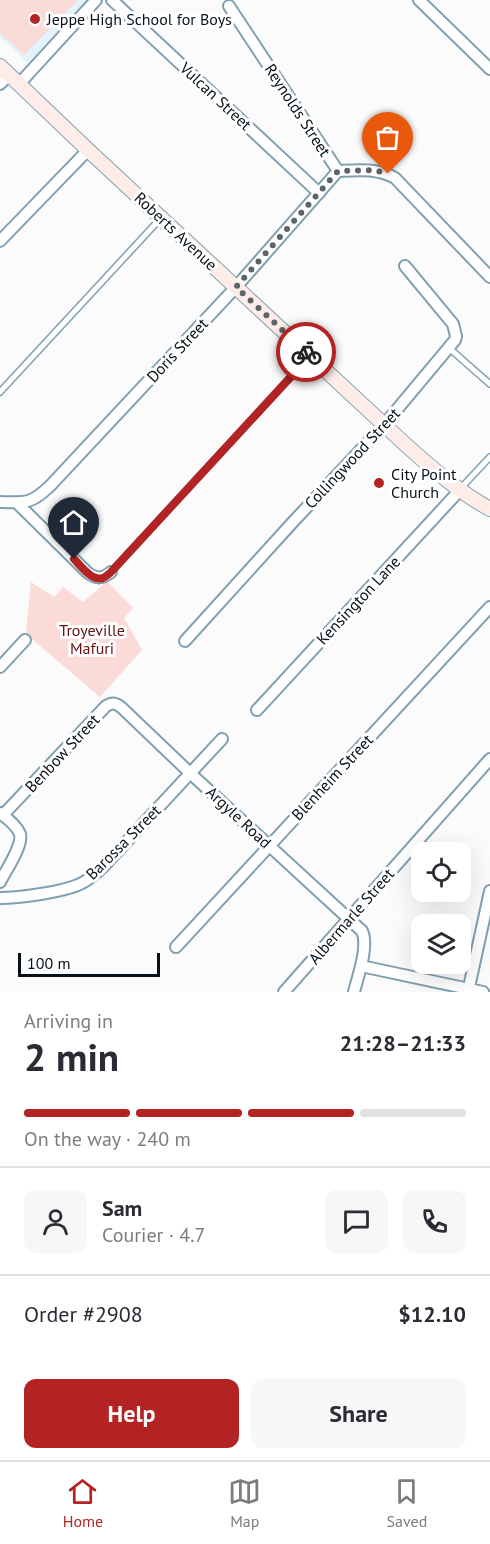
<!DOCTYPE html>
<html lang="en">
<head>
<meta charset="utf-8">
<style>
  :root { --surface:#fff; --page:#f7f7f7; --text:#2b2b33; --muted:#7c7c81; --line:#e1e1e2; --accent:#b32324 }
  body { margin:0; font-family:"PT Sans",sans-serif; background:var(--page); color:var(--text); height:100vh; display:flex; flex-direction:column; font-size:22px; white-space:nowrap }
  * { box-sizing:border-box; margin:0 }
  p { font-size:20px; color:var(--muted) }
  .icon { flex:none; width:33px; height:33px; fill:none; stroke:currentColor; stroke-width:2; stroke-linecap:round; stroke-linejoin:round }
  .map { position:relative; height:992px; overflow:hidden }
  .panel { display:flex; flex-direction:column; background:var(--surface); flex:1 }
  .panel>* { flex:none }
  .controls { position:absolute; left:411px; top:842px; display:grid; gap:12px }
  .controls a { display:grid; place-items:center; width:60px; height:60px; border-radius:12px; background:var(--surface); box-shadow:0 6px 24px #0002; font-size:30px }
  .scale { position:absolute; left:18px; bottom:15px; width:142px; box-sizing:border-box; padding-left:6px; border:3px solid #061218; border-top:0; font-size:16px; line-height:21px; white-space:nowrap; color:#061218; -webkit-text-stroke:4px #fff; paint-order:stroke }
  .pin { position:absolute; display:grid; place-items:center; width:51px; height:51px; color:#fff; margin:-62px -26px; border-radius:50% 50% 50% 0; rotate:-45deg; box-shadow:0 0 6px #0007 }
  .pin .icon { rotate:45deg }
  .courier { position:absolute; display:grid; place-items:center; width:60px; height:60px; margin:-30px; border:4px solid #b32324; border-radius:50%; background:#fff; color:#222; box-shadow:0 2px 8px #0007 }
  .overview em { font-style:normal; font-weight:700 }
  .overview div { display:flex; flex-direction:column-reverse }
  .overview { display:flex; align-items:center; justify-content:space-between; height:102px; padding:0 24px }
  h1 { font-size:39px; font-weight:700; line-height:45px }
  .bar { display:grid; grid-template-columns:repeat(4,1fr); gap:9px 6px; align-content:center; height:72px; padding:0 24px }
  .bar i { height:8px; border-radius:4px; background:var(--line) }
  .bar .current { background:var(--accent) }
  .bar p { grid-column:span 4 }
  .line { display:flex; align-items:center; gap:15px; padding:0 24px; border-top:2px solid var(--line) }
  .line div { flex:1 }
  .round { display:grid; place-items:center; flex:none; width:63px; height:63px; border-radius:12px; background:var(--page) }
  .button { display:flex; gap:12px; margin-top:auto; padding:12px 24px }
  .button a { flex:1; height:69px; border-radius:12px; background:var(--accent); color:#fff; font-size:24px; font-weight:700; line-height:69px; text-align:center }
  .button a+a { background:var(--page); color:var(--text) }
  .dock { display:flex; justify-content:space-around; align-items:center; height:84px; border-top:2px solid var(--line); background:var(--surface); font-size:16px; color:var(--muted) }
  .dock a { display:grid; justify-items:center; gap:3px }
  .dock .current { color:var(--accent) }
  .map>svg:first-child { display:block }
</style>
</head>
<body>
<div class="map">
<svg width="490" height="992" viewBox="0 0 490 992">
  <rect width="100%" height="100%" fill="#fbfbfb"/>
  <!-- built -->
  <path fill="#e2f3fc" d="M0,0h87l-59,63 -28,-26z"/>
  <!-- green -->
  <g fill="#fadbd7">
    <path d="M0,0h78l-54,55 -24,-22z"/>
    <path d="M107,581l26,27 -9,10 18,32 -42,47 -74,-63 5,-52 23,15 9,-10 20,15z"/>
  </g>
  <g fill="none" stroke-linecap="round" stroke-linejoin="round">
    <!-- service casing -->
    <g stroke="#80a0b1" stroke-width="8">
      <g id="service">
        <path d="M449,348l41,36"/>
        <path d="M0,392l160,-173"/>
        <path d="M460,489l30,-32"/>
        <path d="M111,572l198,-215"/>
      </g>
    </g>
    <!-- minor casing -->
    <g stroke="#80a0b1" stroke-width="14">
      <g id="minor">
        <path d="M112,0l207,193"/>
        <path d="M419,0l71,69"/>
        <path d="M229,6l109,165c20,-1 39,-3 57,7l95,99"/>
        <path d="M0,84l9,-9"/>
        <path d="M19,84l77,-84"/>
        <path d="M0,241l88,-91"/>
        <path d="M0,502c26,1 31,2 50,-16l186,-199 102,-116"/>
        <path d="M17,503l71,70c9,6 14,6 23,-1"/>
        <path d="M185,641l107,-118 92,-98 71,-85 1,-4 -3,-12 -48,-58"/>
        <path d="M0,667l25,-27"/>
        <path d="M257,710l202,-219"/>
        <path d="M0,813c7,5 17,13 20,21 3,12 -14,36 -20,48"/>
        <path d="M3,815l103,-109c7,-4 10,-3 16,2l68,65 172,158c7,15 -4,45 -8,61"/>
        <path d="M0,898c19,0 63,-6 80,-14 9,-4 16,-11 23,-17l119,-128"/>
        <path d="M176,947l314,-340"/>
        <path d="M361,966l122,26"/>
        <path d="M284,992l206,-233"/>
        <path d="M468,992l22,-101"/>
      </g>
    </g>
    <!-- secondary casing -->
    <g stroke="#80a0b1" stroke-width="16">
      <path id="secondary" d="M0,66l88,84 319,296c27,24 52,46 83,63"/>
    </g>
    <!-- service -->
    <use href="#service" stroke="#fff" stroke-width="5"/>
    <!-- minor -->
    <use href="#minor" stroke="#fff" stroke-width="10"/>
    <!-- secondary -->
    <use href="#secondary" stroke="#feece9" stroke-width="14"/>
  </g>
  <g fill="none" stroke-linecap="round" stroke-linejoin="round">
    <!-- done -->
    <path stroke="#5c6467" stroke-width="6" stroke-dasharray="0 10.8" d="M306,352l-70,-65 102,-116 36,-1 14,4"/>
    <!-- route -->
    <path stroke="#b32324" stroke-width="8" d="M74,559c6,6 18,23 29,19 1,0 7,-5 8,-6l199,-216 -4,-4"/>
  </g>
  <!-- markers -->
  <g fill="#b32324" stroke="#fff" stroke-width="2">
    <circle cx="35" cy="19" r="6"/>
    <circle cx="379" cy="483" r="6"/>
  </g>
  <g text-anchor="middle" stroke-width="6" stroke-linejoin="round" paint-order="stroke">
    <!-- poi labels -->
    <g font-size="16" fill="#061218" stroke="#fff" text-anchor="start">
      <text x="47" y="25">Jeppe High School for Boys</text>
      <text x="391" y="480">City Point<tspan x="391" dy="18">Church</tspan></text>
    </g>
    <!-- street labels -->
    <g font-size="16" fill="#061218" stroke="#fff">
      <text transform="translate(216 96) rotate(43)" y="6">Vulcan Street</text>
      <text transform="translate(298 110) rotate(57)" y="6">Reynolds Street</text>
      <text transform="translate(176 231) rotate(43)" y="6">Roberts Avenue</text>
      <text transform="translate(177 350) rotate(-47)" y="6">Doris Street</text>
      <text transform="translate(352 458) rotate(-47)" y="6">Collingwood Street</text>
      <text transform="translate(358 600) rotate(-47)" y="6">Kensington Lane</text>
      <text transform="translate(62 753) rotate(-47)" y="6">Benbow Street</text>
      <text transform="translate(332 777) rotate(-47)" y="6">Blenheim Street</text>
      <text transform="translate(239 817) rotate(43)" y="6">Argyle Road</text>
      <text transform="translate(123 842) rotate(-45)" y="6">Barossa Street</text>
      <text transform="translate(351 916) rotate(-49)" y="6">Albermarle Street</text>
    </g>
    <!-- park labels -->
    <g font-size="16" fill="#651111" stroke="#fff">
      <text x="92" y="636">Troyeville<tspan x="92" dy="18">Mafuri</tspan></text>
    </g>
  </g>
</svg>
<div class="controls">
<a><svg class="icon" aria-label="locate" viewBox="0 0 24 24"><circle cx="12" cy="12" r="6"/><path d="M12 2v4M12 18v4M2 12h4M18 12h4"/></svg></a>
<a><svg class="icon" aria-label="layers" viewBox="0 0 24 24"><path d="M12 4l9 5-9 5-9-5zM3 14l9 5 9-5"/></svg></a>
</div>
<div class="scale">100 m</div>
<div class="pin" style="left:388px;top:174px;background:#ea580c"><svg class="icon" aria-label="bag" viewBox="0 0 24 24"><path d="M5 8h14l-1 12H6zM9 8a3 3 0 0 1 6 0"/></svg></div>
<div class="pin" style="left:74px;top:559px;background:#1f2937"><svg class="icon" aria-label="home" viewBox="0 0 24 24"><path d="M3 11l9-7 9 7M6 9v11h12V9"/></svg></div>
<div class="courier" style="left:306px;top:352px"><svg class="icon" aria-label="bike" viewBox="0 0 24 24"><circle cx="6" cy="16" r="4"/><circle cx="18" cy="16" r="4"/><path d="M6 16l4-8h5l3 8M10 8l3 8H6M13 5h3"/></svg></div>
</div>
<section class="panel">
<div class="overview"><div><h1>2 min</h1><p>Arriving in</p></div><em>21:28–21:33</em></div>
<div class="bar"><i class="current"></i><i class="current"></i><i class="current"></i><i></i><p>On the way · 240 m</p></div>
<div class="line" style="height:108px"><a class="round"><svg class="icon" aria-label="person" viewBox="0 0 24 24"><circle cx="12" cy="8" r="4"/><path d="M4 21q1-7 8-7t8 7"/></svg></a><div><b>Sam</b><p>Courier · 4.7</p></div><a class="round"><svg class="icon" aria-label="chat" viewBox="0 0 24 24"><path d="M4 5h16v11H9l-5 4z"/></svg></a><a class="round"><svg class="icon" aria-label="phone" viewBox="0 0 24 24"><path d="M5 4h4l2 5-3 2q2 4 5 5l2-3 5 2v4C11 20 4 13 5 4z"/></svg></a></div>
<div class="line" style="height:78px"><div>Order #2908</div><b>$12.10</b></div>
<div class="button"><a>Help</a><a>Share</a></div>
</section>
<nav class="dock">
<a class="current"><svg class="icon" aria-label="home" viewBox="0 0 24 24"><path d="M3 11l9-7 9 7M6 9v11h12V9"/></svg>Home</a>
<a><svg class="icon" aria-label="map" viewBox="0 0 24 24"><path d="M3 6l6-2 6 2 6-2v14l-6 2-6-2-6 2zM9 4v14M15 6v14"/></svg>Map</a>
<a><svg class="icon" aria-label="saved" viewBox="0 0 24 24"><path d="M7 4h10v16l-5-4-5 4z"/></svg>Saved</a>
</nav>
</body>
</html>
